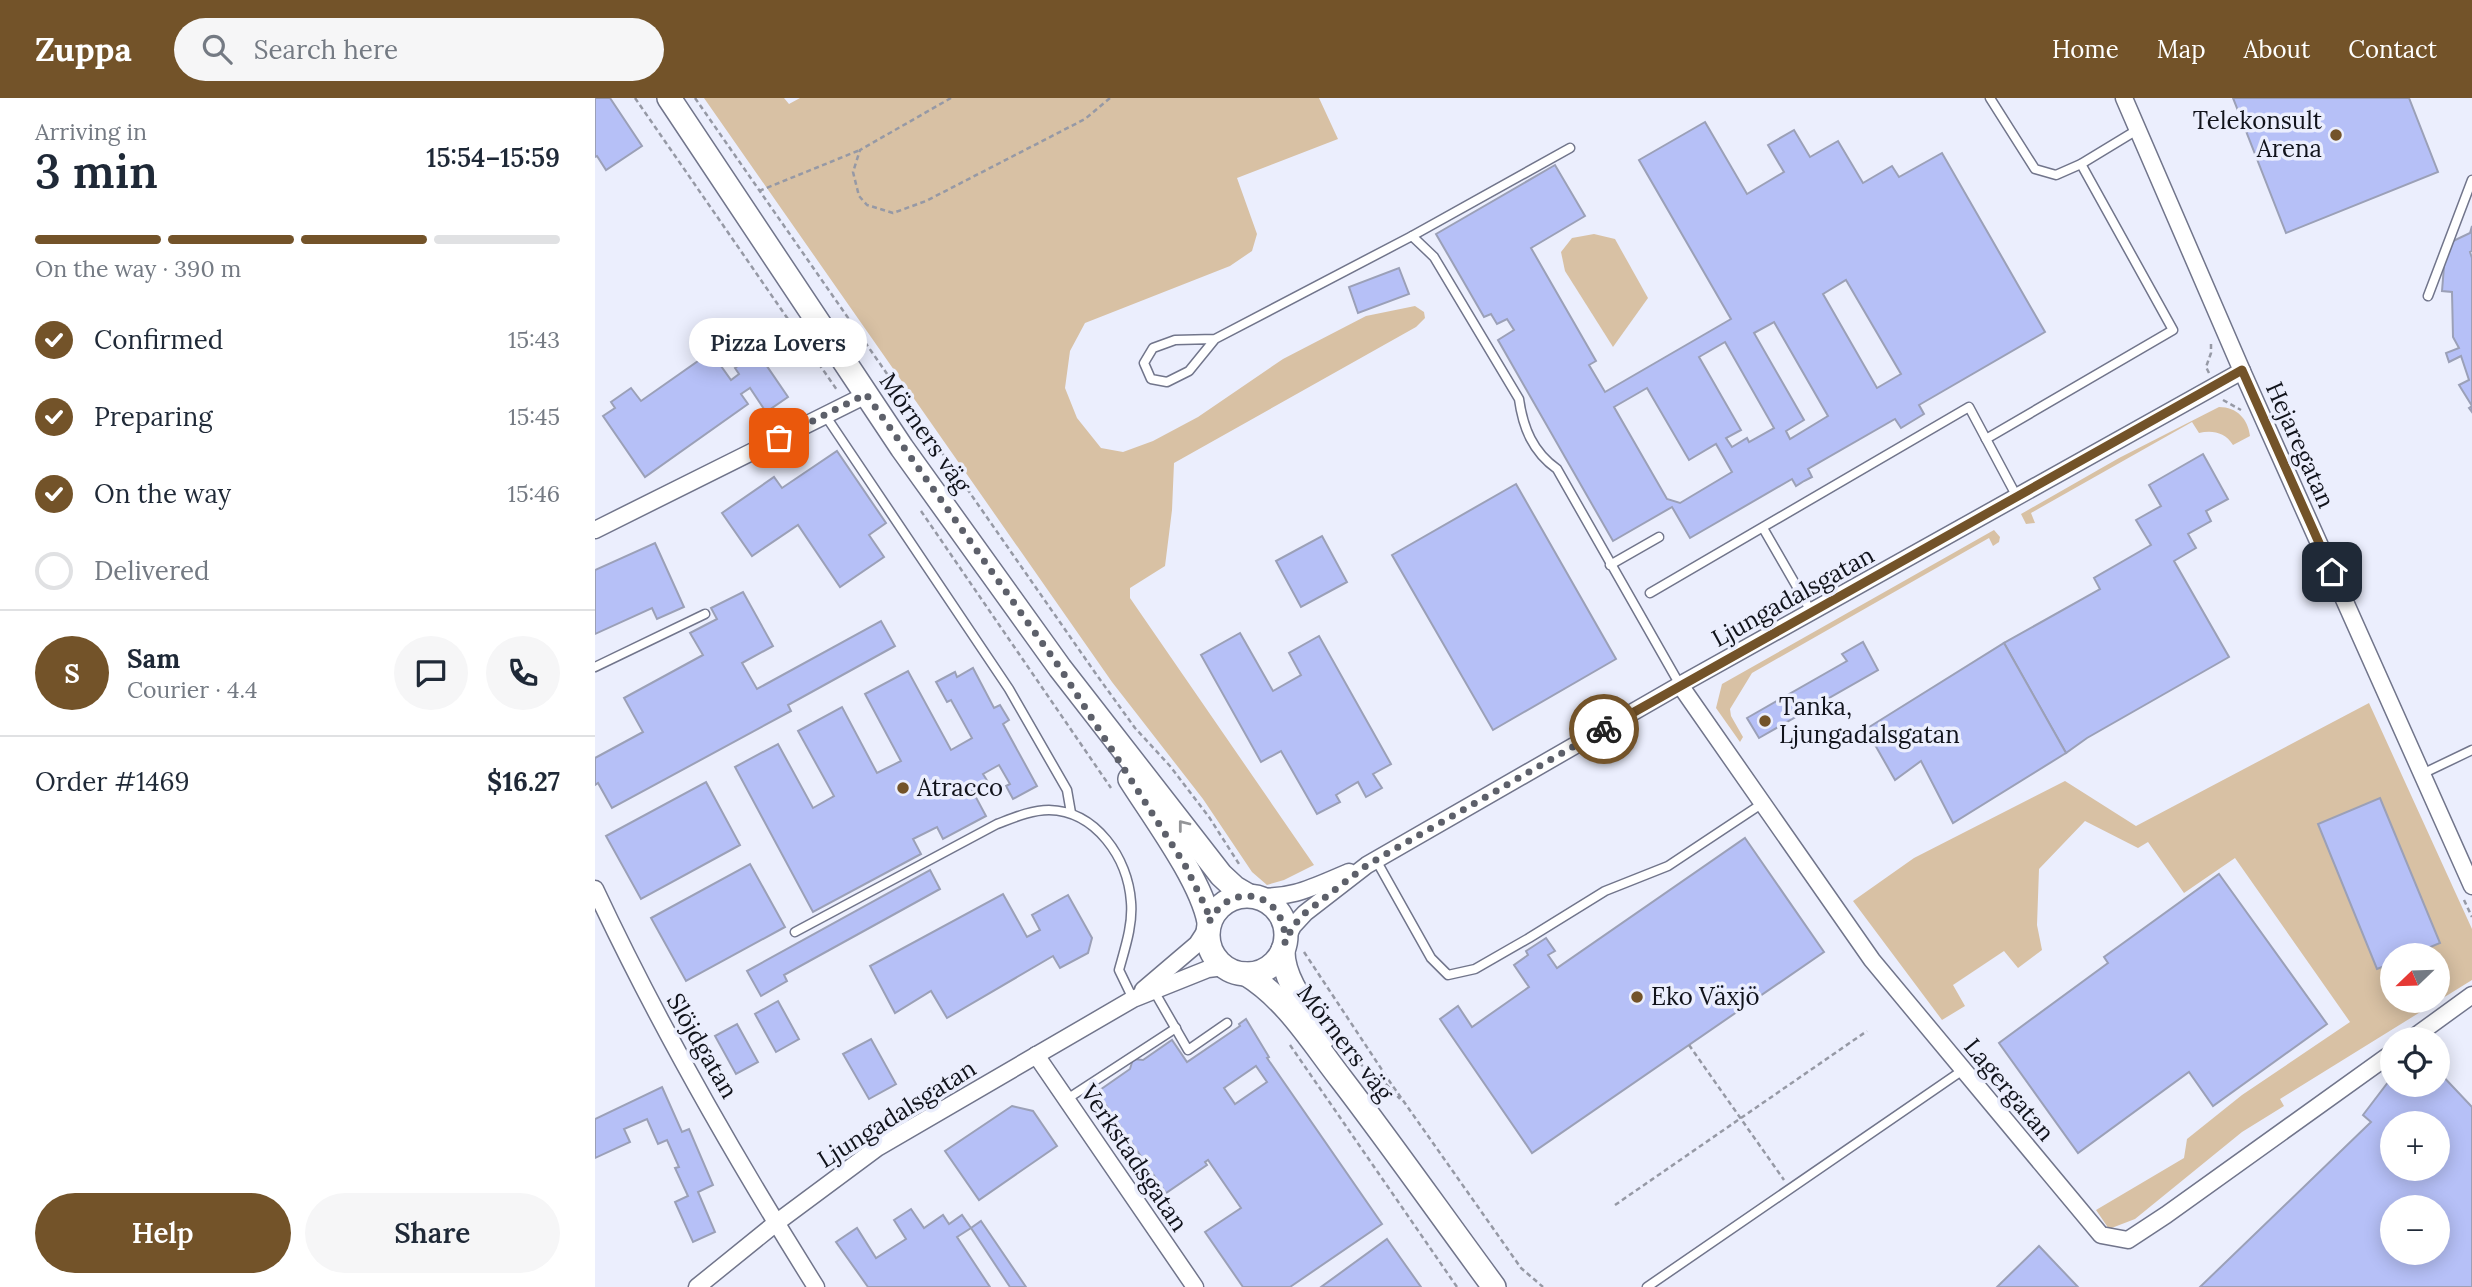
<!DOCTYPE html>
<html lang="en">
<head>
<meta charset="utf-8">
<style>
  :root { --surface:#fff; --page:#f6f6f7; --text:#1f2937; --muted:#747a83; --line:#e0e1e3; --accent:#735329 }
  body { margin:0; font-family:Lora,serif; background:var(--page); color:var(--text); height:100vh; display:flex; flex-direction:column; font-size:26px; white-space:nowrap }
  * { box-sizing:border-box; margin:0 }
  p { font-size:23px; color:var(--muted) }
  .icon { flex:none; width:38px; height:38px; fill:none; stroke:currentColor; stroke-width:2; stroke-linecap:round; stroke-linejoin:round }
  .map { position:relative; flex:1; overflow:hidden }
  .side { display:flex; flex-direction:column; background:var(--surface); width:595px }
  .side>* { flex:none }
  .needle { width:46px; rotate:247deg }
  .buttons { position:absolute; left:1785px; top:845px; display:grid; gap:14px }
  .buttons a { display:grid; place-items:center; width:70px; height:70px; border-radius:50%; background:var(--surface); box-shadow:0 4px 18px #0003; font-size:35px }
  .pin { position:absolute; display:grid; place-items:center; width:60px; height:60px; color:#fff; margin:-30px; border-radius:14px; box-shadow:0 4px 10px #0006 }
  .courier { position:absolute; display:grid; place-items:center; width:70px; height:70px; margin:-35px; border:5px solid #735329; border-radius:50%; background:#fff; color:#222; box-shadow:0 2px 9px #0007 }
  .bubble { position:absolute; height:49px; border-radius:24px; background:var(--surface); box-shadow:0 4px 18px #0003; font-size:23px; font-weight:600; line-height:49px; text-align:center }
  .head em { font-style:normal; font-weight:600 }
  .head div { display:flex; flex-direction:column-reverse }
  .head { display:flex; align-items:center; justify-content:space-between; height:119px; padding:0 35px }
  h1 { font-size:46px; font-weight:600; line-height:52px }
  .bar { display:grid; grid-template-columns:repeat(4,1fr); gap:10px 7px; align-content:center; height:84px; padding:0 35px }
  .bar i { height:9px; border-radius:5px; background:var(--line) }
  .bar .active { background:var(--accent) }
  .bar p { grid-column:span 4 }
  .line { display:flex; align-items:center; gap:18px; padding:0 35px; border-top:2px solid var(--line) }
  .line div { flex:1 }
  .round { display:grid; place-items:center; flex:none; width:74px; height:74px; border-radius:37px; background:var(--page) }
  ol { padding:0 35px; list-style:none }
  li { display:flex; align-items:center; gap:21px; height:77px }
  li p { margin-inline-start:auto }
  li .icon { padding:7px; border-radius:50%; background:var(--accent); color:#fff; stroke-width:4 }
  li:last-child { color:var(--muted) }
  li i { width:38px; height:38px; border:4px solid var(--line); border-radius:50% }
  .primary-button { display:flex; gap:14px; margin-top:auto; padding:14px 35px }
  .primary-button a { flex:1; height:80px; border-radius:42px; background:var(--accent); color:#fff; font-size:28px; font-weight:600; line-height:80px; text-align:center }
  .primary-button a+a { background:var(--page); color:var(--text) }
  header { display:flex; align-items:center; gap:42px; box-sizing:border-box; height:98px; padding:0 35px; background:var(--accent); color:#fff }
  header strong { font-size:33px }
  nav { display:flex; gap:38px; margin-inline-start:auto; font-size:24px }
  .search { width:490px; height:63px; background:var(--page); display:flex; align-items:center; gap:18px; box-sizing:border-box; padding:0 24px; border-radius:38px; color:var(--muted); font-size:26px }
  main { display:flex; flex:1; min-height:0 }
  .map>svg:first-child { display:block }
</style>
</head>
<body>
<header>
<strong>Zuppa</strong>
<div class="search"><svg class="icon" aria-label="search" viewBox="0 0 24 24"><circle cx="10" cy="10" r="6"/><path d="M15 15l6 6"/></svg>Search here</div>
<nav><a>Home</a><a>Map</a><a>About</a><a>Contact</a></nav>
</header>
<main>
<section class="side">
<div class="head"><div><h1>3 min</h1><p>Arriving in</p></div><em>15:54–15:59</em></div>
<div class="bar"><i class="active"></i><i class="active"></i><i class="active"></i><i></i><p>On the way · 390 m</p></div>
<ol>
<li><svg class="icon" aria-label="check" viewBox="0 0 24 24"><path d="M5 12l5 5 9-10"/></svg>Confirmed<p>15:43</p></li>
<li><svg class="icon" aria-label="check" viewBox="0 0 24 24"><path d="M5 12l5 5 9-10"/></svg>Preparing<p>15:45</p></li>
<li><svg class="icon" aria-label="check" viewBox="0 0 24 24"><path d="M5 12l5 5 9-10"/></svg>On the way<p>15:46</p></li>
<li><i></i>Delivered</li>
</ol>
<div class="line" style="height:126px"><b class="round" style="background:var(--accent);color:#fff">S</b><div><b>Sam</b><p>Courier · 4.4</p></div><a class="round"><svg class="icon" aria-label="chat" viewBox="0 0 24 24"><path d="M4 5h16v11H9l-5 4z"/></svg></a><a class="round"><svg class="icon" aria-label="phone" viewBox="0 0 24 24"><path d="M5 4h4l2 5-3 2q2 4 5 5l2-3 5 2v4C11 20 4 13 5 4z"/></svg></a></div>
<div class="line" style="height:91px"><div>Order #1469</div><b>$16.27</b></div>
<div class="primary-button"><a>Help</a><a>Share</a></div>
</section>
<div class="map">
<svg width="1877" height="1189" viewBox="0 0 1877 1189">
  <rect width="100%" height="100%" fill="#ebeefd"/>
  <!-- green -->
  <g fill="#d8c1a4" fill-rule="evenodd">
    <path d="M109,0h80l5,6 11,-6h519l19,41 -101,39 20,56 -5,17 -22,15 -145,57 -15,28 -5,37 12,30 24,30 22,4 30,-11 45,-24 85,-58 83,-43 49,-10 9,6 1,6 -9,9 -242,136 -2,47 -7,56 -35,22v10l184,267 -30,15 -17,5 -15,-13 -49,-73 -91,-117z"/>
    <path d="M999,136l21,5 33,59 -35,49 -48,-76 -4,-19 11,-14z"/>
    <path d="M1624,309c18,0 29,12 31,29l-17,9c-8,-13 -21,-15 -34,-12l-7,-11 -161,91 4,10 -9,1 -5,-10 98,-56z"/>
    <path d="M1399,432l6,7 -1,5 -6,4 -4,-8 -237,135 -22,36 1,7 12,21 -3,5 -24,-34 6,-24z"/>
    <path d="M1774,605l103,226v51l-192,119 4,7 -42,26 -107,87 -26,10 -13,-19 88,-52 3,-19 55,-44 108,-73 -115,-164 -51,35 -36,-51 -10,6 -53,-27 -46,48 -2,56 5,25 -24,18 -14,-17 -51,34 12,21 -23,14 -89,-119 61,-43 151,-77 71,45zM1797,858h46v45h-46z"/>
  </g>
  <!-- building -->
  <g fill="#b6c0f7" stroke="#9ba0b7" stroke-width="2" fill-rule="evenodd">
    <path d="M0,0h15l32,48 -36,24 -9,-14 -2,1z"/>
    <path d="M1638,0h176l29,74 -152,61z"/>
    <path d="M1110,24l42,72 37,-22 -16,-27 26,-15 16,27 28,-16 25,42 29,-17 7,11 43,-24 103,179 -126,73 5,9 -23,14 -6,-9 -87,50 4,8 -8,4 -8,5 -4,-7 -102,59 -18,-31 -59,34 -115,-201 16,-10 -7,-11 -10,5 -6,-10 -7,3 -48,-83 119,-69 30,51 -54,32 65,113 -7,4 16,27 126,-73 -92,-159zM1251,182l55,94 -24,14 -54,-94zM1179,224l54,94 -38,23 -4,-8 18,-11 -50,-87zM1130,244l49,86 -25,14 -2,-4 -15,9 -6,-9 15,-8 -42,-73zM1052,290l42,72 27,-16 16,28 -52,31 -13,-4 -53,-92z"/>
    <path d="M1877,128v25l-2,1 2,6v154l-3,-4 3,-2 -13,-21 10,-5 -8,-24 -12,6 -3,-9 13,-5 -6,-11 -1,-45 -10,-1 3,-37h3l3,-12 19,-9z"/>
    <path d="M804,170l10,26 -51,19 -9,-26z"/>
    <path d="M116,254l20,28 8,-6 -4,-6 23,-15 30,44 -22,15 -16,-24 -9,6 7,10 -103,73 -42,-61 12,-8 -4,-6 20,-14 10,13z"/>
    <path d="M242,353l49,72 -17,12 15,22 -44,30 -42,-62 -46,31 -30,-43 52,-36 8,11z"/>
    <path d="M1608,356l25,45 -22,12 5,10 -23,13 8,14 -22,13 55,96 -142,81 -21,15 -62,-110 96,-54 -6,-11 57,-33 -15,-25 25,-14 -12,-21z"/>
    <path d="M921,386l100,175 -123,71 -101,-175z"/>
    <path d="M727,438l25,46 -46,25 -25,-46z"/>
    <path d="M60,445l29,64 -27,12 -5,-11 -57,26v-64z"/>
    <path d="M148,494l30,54 -31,17 15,26 124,-68 14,25 -107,59 3,6 -179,97 -14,-25 -3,2v-27l48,-26 -19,-34 79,-43 -13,-22 27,-14 -6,-11z"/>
    <path d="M645,535l33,58 28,-16 -12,-22 30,-17 72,128 -18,10 9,14 -16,9 -8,-15 -22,13 4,7 -23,12 -36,-63 -20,11 -60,-107z"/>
    <path d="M1268,544l15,28 -119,68 -12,-20 100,-57 -5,-7z"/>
    <path d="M1409,545l62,110 -113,70 -32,-62 -26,19 -29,-51z"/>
    <path d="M378,570l21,40 6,-3 9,15 -6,4 34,62 -24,13 -7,-13 4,-2 -11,-19 -16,9 5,8 -16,8 14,26 -43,23 -6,-12 -24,12 8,15 -108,58 -78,-145 43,-23 35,64 21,-12 -36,-65 44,-24 35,66 24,-12 -36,-67 43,-23 43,79 21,-12 -21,-38 -4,2 -11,-20 19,-10 2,5z"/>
    <path d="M111,684l34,63 -99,54 -35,-63z"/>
    <path d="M1785,700l60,145 -31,13h-17v7l-15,6 -59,-145z"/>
    <path d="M1150,740l79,114 -292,201 -92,-134 18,-13 14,21 57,-40 -15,-22 14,-10 -2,-4 20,-13 9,13 -7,4 9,13z"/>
    <path d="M155,766l35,63 -99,54 -35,-63z"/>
    <path d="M335,772l10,19 -156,86 3,6 -26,15 -14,-25z"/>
    <path d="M1624,776l108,150 -114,82 -24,-34 -111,81 -79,-110 109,-80 -4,-6z"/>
    <path d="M408,796l24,43 13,-7 -8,-15 36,-20 24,43 -4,15 -28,15 -7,-12 -106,62 -16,-27 -36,22 -25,-47z"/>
    <path d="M183,903l21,38 -23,13 -21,-38z"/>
    <path d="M651,921l23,38 -2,1 115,166 -92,63h-47l-38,-55 36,-24 -33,-48 -3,2 2,3 -41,28 -69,-101 33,-23 3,-10 10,1 29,-20 15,22 53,-36 -1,-2zM661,968l11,16 -32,22 -11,-16z"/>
    <path d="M142,926l21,38 -22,12 -21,-38z"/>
    <path d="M276,941l25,45 -27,15 -26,-45z"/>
    <path d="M1843,973l34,36v180h-272l171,-165 -8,-7 29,-38v8h46zM1797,1026h46v45h-46zM1797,1110h46v45h-46z"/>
    <path d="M67,989l20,45 7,-3 24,56 -15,7 17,40 -22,10 -18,-40 13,-6 -13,-28 4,-1 -12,-27 -9,4 -11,-25 -23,10 6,13 -35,16v-39z"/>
    <path d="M417,1008l21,5 24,35 -78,54 -34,-49z"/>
    <path d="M316,1111l13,19 19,-13 6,9 13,-9 9,13 -14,9 33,50h-122l-32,-45 21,-14 19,30 30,-19 -12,-19z"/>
    <path d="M386,1123l45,66h-16l-39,-59z"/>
    <path d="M792,1141l34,48h-100z"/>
    <path d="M1444,1148l39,41h-81z"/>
  </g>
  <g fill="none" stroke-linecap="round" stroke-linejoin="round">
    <!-- lane casing -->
    <g stroke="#71758b" stroke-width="11">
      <g id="lane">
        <path d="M1395,0l45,71 21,6 25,-11 56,-34"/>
        <path d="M817,138l158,-88"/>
        <path d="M1833,198l44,-116"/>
        <path d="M620,241l-26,32 -22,11 -16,-3 -7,-16 9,-15 22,-8 40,-1 197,-103 22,21 85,142c4,29 14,53 38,70l123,216"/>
        <path d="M230,317l184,274 58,101 4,23"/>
        <path d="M1391,341l187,-109 -92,-166"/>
        <path d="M1168,430l49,85"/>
        <path d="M1015,467l49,-28"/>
        <path d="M1055,495l319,-186 48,90"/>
        <path d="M0,569l110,-53"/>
        <path d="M1827,676l50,-24"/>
        <path d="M781,762l55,98 17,17 27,-6 54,-31 76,-47 63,-25 95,-63"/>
        <path d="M200,834l202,-108c16,-6 34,-14 52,-14 47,1 79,48 82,92 2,23 -6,46 -12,68l14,29"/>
        <path d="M559,893l34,59 39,-27"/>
        <path d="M472,1001l109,-71"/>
        <path d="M1052,1189l316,-217"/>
      </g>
    </g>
    <!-- street casing -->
    <g stroke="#71758b" stroke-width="19">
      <g id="street">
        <path d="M1529,0l118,273 230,515"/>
        <path d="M0,432l271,-135"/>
        <path d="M1085,587l192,275 229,275 27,5 38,-25 226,-162"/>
        <path d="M0,791c64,137 140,269 221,398"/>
        <path d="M659,798c37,4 61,-10 95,-24"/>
        <path d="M690,844l8,-16 12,-13 62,-48 313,-180 562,-314"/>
        <path d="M548,892l54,-46 11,-17"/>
        <path d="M1815,942l62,-45"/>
        <path d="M441,957l159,232"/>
        <path d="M102,1189l79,-64 101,-75 256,-149 75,-30 16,-2"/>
      </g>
    </g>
    <!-- secondary casing -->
    <g stroke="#71758b" stroke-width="26">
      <g id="secondary">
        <path d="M74,0l233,350 158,220 161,207 14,13 12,7"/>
        <path d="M535,681c24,38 71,101 79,143"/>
        <circle cx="652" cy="837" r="39"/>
        <path d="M688,852c-1,30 26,61 42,86"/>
        <path d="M651,876c41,25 67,69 96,106 52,68 101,138 152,207"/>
      </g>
    </g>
    <!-- path -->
    <g stroke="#9699a5" stroke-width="2.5" stroke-dasharray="5 3.5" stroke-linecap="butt">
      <path d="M40,0l202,292"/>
      <path d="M100,0l401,576 39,54 35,38 39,51 30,47"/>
      <path d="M356,0l-91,52 -7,22 6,24 8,9 26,8 33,-12 159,-82 25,-21"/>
      <path d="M164,93l101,-41"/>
      <path d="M1614,275l-3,-6 5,-14v-10"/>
      <path d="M1628,302l18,10"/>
      <path d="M326,413l190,277"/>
      <path d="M1869,802l8,17"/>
      <path d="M709,854l86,130 131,186 22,19"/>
      <path d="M695,947l167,242"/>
      <path d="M1094,947l95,135"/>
      <path d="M757,960l31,23 17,18"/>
      <path d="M1020,1107l252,-174"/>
    </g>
    <!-- lane -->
    <use href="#lane" stroke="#fff" stroke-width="8"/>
    <!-- street -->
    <use href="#street" stroke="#fff" stroke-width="16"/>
    <!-- secondary -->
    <use href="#secondary" stroke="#fff" stroke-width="23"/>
  </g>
  <!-- one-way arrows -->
  <defs><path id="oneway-chevron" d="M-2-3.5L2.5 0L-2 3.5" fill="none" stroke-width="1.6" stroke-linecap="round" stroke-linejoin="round" transform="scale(1.75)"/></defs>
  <use stroke="#949598" href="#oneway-chevron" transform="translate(588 727) rotate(-128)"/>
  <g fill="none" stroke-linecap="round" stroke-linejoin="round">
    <!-- done -->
    <path stroke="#5d606a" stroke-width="7" stroke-dasharray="0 12.6" d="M184,340l87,-44 194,274 125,197 22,45 2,12c23,-44 78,-29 76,21l8,-17 12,-13 62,-48 237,-136"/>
    <!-- route -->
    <path stroke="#735329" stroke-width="9" d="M1009,631l638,-359 90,202"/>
  </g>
  <!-- markers -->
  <g fill="#735329" stroke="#ebeefd" stroke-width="2.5">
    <circle cx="1741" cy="37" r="7"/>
    <circle cx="1170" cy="623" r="7"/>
    <circle cx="308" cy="690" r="7"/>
    <circle cx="1042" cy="899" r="7"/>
  </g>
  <g text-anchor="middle" stroke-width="7" stroke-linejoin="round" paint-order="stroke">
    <!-- poi labels -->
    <g font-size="24" fill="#11131b" stroke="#ebeefd" text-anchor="start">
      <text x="1727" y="31" text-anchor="end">Telekonsult<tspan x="1727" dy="28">Arena</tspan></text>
      <text x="1184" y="617">Tanka,<tspan x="1184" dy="28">Ljungadalsgatan</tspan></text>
      <text x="322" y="698">Atracco</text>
      <text x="1056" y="907">Eko Växjö</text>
    </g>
    <!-- street labels -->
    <g font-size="24" fill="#11131b" stroke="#ebeefd">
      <text transform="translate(330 335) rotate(55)" y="8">Mörners väg</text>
      <text transform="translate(1705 347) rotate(66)" y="8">Hejaregatan</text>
      <text transform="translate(1198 499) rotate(-29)" y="8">Ljungadalsgatan</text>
      <text transform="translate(750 945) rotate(52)" y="8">Mörners väg</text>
      <text transform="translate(107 948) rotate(60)" y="8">Slöjdgatan</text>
      <text transform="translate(1414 992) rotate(50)" y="8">Lagergatan</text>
      <text transform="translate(302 1016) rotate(-32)" y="8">Ljungadalsgatan</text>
      <text transform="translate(539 1060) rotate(56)" y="8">Verkstadsgatan</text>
    </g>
  </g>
</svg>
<div class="buttons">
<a><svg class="needle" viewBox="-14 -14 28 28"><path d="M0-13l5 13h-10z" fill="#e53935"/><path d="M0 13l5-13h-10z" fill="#747a83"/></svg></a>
<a><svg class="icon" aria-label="locate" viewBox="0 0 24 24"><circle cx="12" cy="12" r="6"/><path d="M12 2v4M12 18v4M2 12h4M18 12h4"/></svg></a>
<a>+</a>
<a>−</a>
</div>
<div class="pin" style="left:184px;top:340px;background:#ea580c"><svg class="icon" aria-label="bag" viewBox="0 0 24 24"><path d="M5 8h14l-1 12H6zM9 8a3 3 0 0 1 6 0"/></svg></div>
<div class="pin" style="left:1737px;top:474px;background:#1f2937"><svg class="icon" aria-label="home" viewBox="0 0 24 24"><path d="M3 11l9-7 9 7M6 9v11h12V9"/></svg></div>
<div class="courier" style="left:1009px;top:631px"><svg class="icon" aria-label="bike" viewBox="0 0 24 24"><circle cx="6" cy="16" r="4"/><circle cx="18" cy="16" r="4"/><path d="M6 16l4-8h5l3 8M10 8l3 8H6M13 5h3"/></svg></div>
<div class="bubble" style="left:94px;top:220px;width:178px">Pizza Lovers</div>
</div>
</main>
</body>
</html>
